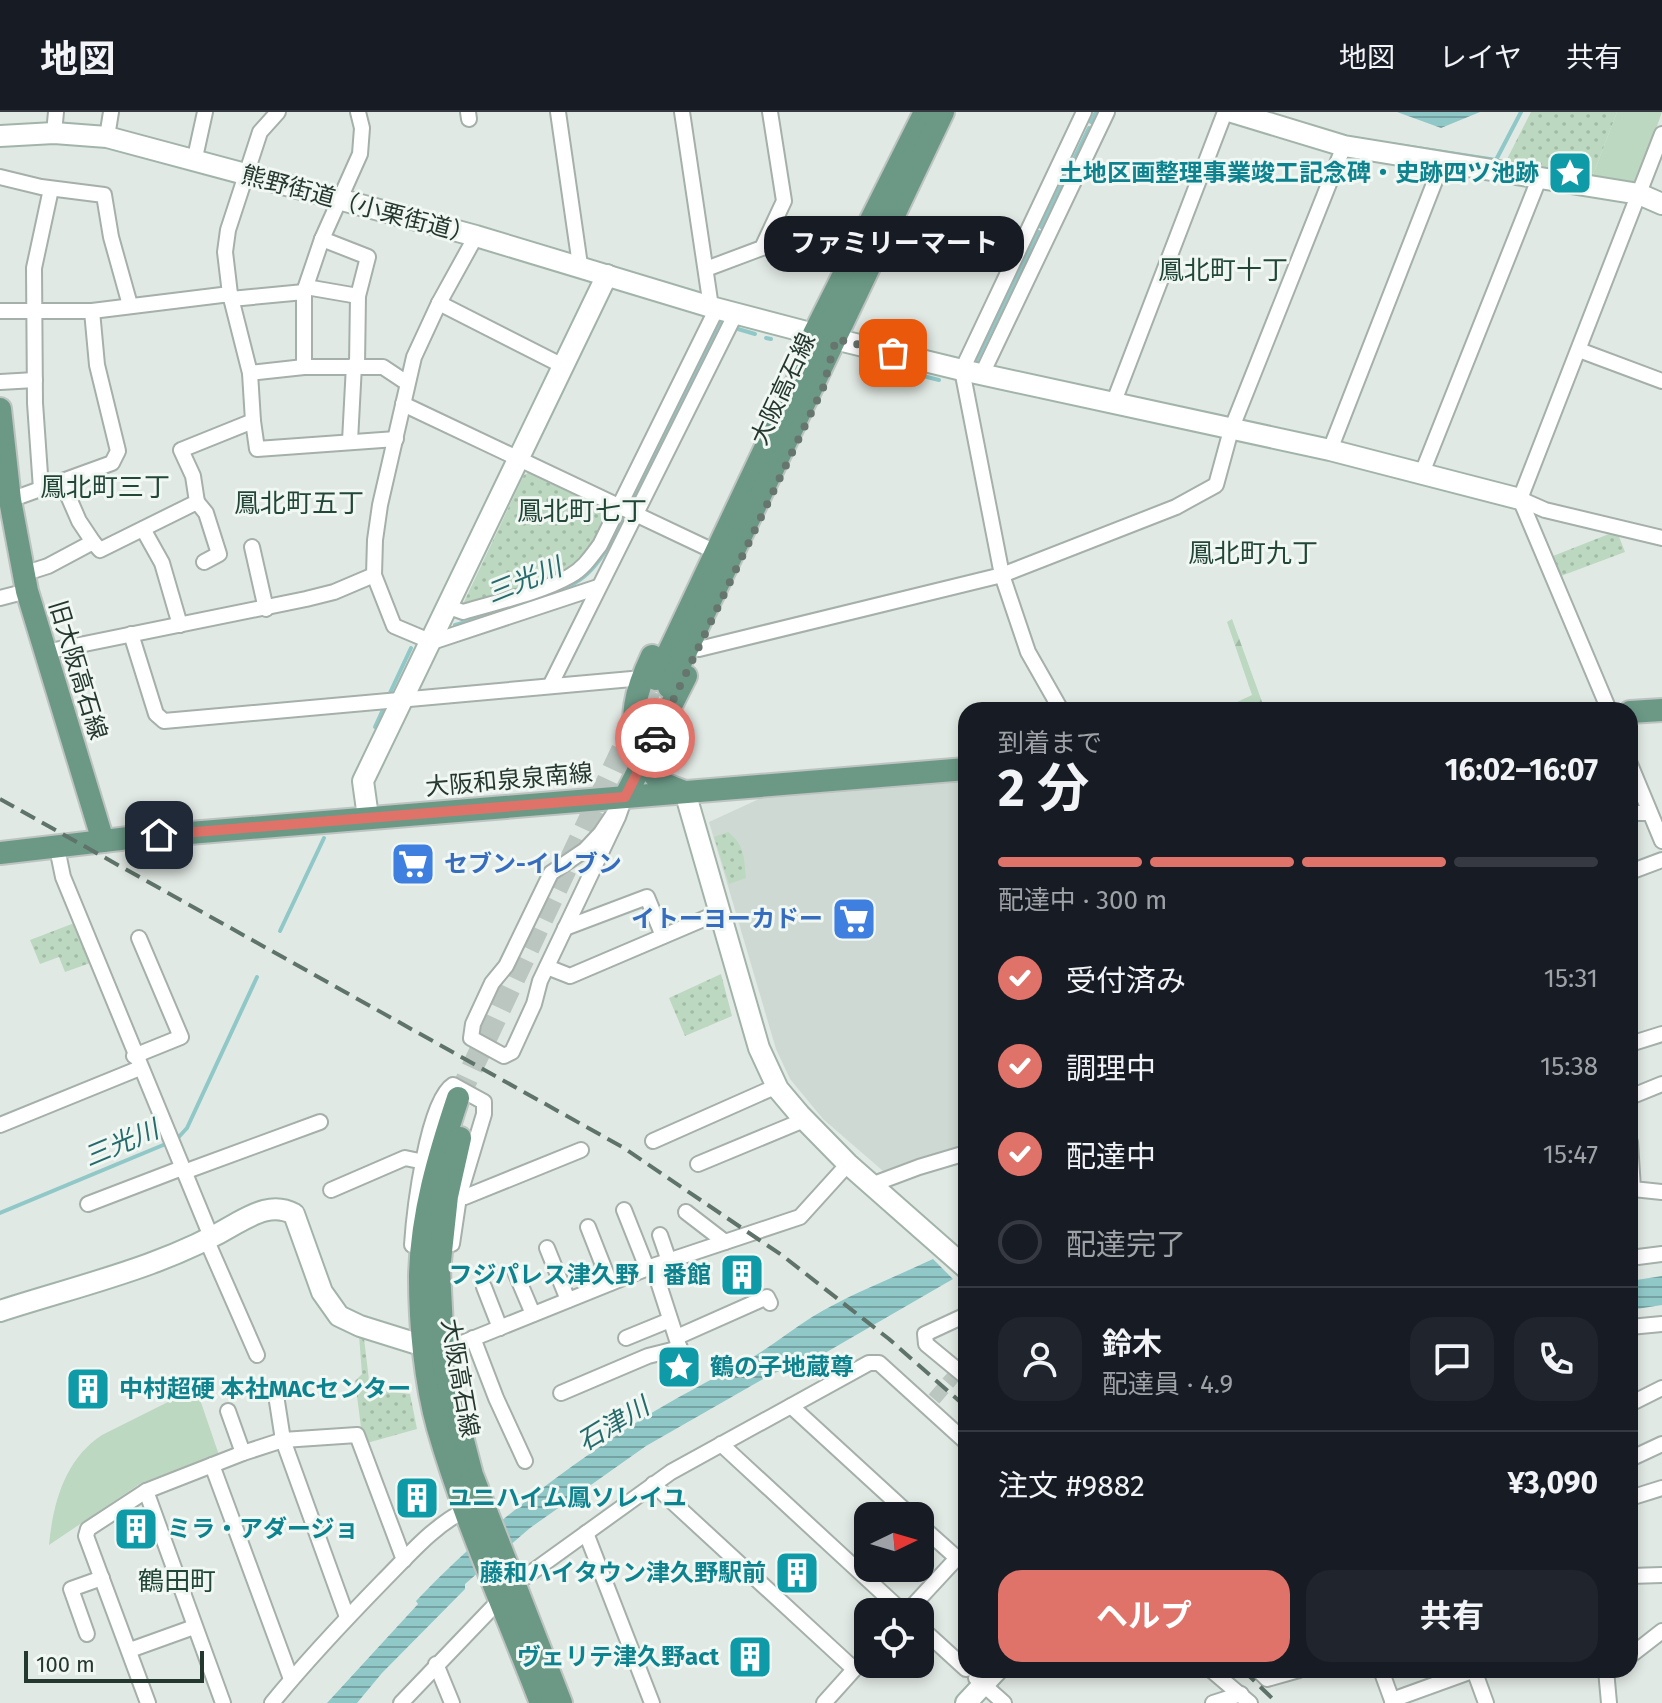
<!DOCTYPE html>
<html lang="ja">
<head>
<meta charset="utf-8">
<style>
  :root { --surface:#171b24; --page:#20242c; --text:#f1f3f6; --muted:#9ea1a6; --line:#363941; --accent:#e07369 }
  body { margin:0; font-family:"Fira Sans","Noto Sans JP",sans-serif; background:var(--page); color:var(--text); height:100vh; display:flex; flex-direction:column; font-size:30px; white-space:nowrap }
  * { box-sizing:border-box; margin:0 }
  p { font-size:26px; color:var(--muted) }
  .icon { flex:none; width:44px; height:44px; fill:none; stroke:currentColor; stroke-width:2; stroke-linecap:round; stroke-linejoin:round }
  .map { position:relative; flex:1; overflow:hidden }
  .side { position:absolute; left:958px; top:590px; width:680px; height:976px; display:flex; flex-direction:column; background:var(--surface); border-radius:24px; box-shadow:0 4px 12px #0003 }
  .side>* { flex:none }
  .needle { width:52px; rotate:85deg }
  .tools { position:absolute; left:854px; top:1390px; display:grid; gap:16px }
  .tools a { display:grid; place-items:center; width:80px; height:80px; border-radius:16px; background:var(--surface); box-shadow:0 4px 12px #0003; font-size:40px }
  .scale { position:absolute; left:24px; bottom:20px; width:180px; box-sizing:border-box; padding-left:8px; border:4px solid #24382f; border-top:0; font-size:22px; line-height:28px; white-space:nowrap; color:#24382f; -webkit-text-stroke:6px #f1f7f3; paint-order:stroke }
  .pin { position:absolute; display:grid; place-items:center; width:68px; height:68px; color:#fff; margin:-34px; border-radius:16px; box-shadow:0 4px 12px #0006 }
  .courier { position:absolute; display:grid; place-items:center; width:80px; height:80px; margin:-40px; border:6px solid #e07369; border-radius:50%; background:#fff; color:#222; box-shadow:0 2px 10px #0007 }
  .bubble { position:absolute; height:56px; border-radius:24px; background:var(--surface); box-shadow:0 4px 12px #0003; font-size:26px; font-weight:700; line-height:56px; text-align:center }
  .headline em { font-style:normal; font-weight:700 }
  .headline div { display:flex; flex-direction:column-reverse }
  .headline { display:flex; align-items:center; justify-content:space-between; height:136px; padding:0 40px }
  h1 { font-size:52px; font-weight:700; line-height:60px }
  .bar { display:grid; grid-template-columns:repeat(4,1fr); gap:12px 8px; align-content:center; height:96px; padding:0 40px }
  .bar i { height:10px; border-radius:6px; background:var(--line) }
  .bar .on { background:var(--accent) }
  .bar p { grid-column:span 4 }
  .line { display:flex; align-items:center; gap:20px; padding:0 40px; border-top:2px solid var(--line) }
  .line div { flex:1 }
  .round { display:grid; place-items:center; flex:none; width:84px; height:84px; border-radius:24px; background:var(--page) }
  ol { padding:0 40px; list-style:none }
  li { display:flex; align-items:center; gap:24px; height:88px }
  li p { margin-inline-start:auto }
  li .icon { padding:8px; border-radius:50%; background:var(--accent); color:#fff; stroke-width:4 }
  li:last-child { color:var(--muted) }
  li i { width:44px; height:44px; border:4px solid var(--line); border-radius:50% }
  .cta { display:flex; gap:16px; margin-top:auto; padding:16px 40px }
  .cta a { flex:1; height:92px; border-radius:24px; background:var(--accent); color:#fff; font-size:32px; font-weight:700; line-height:92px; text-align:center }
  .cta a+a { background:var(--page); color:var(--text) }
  header { display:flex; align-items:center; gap:48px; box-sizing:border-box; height:112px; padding:0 40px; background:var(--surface); border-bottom:2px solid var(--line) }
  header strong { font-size:38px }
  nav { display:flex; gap:44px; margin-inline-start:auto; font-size:28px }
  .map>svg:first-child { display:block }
</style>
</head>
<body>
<header>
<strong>地図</strong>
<nav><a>地図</a><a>レイヤ</a><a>共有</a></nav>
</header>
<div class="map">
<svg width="1662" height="1591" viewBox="0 0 1662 1591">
  <defs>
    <pattern id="forest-firs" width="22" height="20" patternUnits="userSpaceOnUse" patternTransform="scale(2)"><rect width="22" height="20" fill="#bcd8c0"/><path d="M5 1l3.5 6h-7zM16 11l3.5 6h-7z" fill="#a1baa5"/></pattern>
    <pattern id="park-dots" width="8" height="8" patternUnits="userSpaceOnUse" patternTransform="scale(2)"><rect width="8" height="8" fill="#bcd8c0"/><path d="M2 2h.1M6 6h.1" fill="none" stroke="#a1baa5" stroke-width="1.8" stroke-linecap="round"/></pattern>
    <pattern id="water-rules" width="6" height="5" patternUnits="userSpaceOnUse" patternTransform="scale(2)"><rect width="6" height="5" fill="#90c8c8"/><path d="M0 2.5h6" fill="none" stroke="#75a3a3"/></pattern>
  </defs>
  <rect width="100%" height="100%" fill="#e1e9e4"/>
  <!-- built -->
  <path fill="#cfd9d3" d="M966,670v362l-83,27 -60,-52 -33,-40 -14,-30 -67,-227 50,-23z"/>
  <!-- grass -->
  <g fill="#bcd8c0">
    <path d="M1617,0h45l-25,71 -6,4 -40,-7z"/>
    <path d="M196,1276l23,67 -78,28 -92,62c4,-42 16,-86 53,-110z"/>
  </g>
  <!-- forest -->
  <path fill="url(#forest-firs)" d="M1232,507l33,91h-45l32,-15 -25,-73z"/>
  <!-- park -->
  <g fill="url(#park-dots)">
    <path d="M1531,0h86l-26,68 -88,-13z"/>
    <path d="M530,360l80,38 -12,33 -29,30 -102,35 -4,-4 61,-129z"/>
    <path d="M1614,420l4,2 7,18 -64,24 -8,-20z"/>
    <path d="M728,720c17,13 16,26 18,46l-17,6 -15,-47z"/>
    <path d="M77,810l16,40 -28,10 -6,-15 -19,7 -10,-24z"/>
    <path d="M721,862l11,42 -47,20 -16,-38z"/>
    <path d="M359,1223l5,3 6,51 40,5 7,35 -50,14 -6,-16 -6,-46 7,-7z"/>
  </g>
  <!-- water -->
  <g fill="url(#water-rules)">
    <path d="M1397,0h83l-39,16z"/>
    <path d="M933,1147l20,20 -128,74 -53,21 -126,72 -116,82 -65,56v5l-83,84 -25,30h-30l91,-99 -2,-3c66,-70 141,-127 221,-179 36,-23 74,-42 111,-62 24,-14 42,-29 64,-43 38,-23 81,-39 121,-58z"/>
    <path d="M1662,1164v29l-32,5v-29z"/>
  </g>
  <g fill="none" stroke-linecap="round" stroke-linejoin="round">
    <!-- stream -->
    <g stroke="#90c8c8" stroke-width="4">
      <path d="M1091,10l5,-10"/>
      <path d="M1391,32l105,16 25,-48"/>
      <path d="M1041,115l48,-99"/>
      <path d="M738,217l17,5"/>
      <path d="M766,226l5,1"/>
      <path d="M976,249l63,-129"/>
      <path d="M865,251l22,4"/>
      <path d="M899,258l40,10"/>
      <path d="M629,395l91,-184 4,1"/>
      <path d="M455,513c36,-11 105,-26 132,-51 17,-16 26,-37 37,-57"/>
      <path d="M389,583l22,-47"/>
      <path d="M375,615l11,-24"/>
      <path d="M280,819l44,-93"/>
      <path d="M176,1028l11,-12 70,-151"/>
      <path d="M0,1101l168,-70"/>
    </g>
    <!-- street-tunnel -->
    <path stroke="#bbc6c0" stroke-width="14" stroke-dasharray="14 7" stroke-linecap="butt" d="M934,1287l20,-23"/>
    <!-- primary-tunnel -->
    <path stroke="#bbc6c0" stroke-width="22" stroke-dasharray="22 11" stroke-linecap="butt" d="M458,986l197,-418"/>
    <!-- street casing -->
    <g stroke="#a5b0aa" stroke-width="18">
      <g id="street">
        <path d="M468,0l1,7"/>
        <path d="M558,0l22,153"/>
        <path d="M682,0l29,195"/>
        <path d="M54,21l2,-21"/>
        <path d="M107,25l4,-25"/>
        <path d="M194,50l11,-50"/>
        <path d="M0,65l41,10 63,8 7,42 19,68"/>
        <path d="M322,127l46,18 -10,39 -1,69"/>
        <path d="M706,157l56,-21 22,-47 -14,-89"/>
        <path d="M306,175l52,9"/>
        <path d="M231,187l73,-7"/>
        <path d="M439,191l124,63"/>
        <path d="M0,199h92l138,-17"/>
        <path d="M1579,238l83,31"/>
        <path d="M304,255h79l24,16"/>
        <path d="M250,261l54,-6v-75l18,-53 38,-85 2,-26 -4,-16"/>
        <path d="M982,262l125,-262"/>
        <path d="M0,270l35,-2"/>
        <path d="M403,292l302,143"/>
        <path d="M1113,292l112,-292"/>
        <path d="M253,309l4,28 139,-10"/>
        <path d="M350,329l4,-76"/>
        <path d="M1330,338l112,-287"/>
        <path d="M1422,361l117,-294"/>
        <path d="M62,370l17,39 14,21"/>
        <path d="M41,377l-6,-86 -1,-135 17,-79"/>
        <path d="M1520,387l25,11 117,28"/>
        <path d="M10,388l102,-37 6,-12 -21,-86 -5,-54"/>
        <path d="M197,390l9,11 13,41 -15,8"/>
        <path d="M143,417l19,34 18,62"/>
        <path d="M252,435l14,62"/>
        <path d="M23,462l25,-8 45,-24 7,8 97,-48 -4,-26 -12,-26 72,-29 -3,-48 -20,-79 -5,-42 3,-22 32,-98 18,-20"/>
        <path d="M374,463l20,51 38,16 166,-55"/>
        <path d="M0,486l27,-7"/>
        <path d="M449,495l14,5c33,-10 77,-19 107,-36 13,-7 21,-19 30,-31l117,-237"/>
        <path d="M131,522l25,80 8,7 479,-43"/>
        <path d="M699,537l303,-74 174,-68 40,-22 15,-55 113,-284"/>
        <path d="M45,540l261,-53 28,-7 40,-17 1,-35 5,-35 34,-148 25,-54 37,-67"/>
        <path d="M550,574l186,-373"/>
        <path d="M1061,598l-33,-58 -26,-77 -40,-205 122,-258"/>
        <path d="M1609,598l-89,-211 142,-365"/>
        <path d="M1630,652l32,77"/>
        <path d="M625,685l-7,20 -78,164 -6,23 -22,48 -8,4 -33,-18 2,-14 19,-41 14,-17 45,-93 34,-23 16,-17z"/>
        <path d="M1630,701h19"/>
        <path d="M57,736l6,29 149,362"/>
        <path d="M1630,760l32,-12"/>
        <path d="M565,816l82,-31 16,39"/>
        <path d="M547,855l23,9 150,-64"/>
        <path d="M1630,932l32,-10"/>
        <path d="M134,944l47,-19 -42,-99"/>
        <path d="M1630,985l32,-13"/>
        <path d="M0,1013l140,-57"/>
        <path d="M653,1029l124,-55"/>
        <path d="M1630,1030l3,47 29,3"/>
        <path d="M698,1052l106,-44"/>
        <path d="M184,1060l136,-50"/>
        <path d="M871,1073l48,-18 47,-14"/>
        <path d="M331,1078l74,-32 19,4"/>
        <path d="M459,1085h6l116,-47"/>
        <path d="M88,1092l94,-36"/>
        <path d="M624,1098l23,58"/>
        <path d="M686,1100l39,30"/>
        <path d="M588,1115l22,56"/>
        <path d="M660,1123l9,26"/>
        <path d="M207,1129l50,114"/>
        <path d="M412,1133c2,-31 15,-144 41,-160l31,17v12l-25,83 -7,47"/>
        <path d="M547,1136l21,52"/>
        <path d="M1630,1146l32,-4"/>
        <path d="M653,1154l35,108"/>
        <path d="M516,1162l17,40"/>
        <path d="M484,1175l16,41"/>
        <path d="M966,1203l-41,19 1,10 40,33"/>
        <path d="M1630,1215l32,-3"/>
        <path d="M677,1225l90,-40 3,6"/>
        <path d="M473,1226l23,60 29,63"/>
        <path d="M626,1226l44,-18"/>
        <path d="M441,1235l16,-2 196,-79 147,-49 48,-53"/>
        <path d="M561,1281l87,-37 32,-8"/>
        <path d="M276,1283l7,45 64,177"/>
        <path d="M1630,1292l32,-16"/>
        <path d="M791,1294l120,110"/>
        <path d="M228,1299l15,42"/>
        <path d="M721,1332l182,168"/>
        <path d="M1630,1347l32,-15"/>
        <path d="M212,1353l79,214"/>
        <path d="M653,1372l201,185"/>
        <path d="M146,1379l77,212"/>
        <path d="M1630,1386l32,-10"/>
        <path d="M920,1413l37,33 9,6"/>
        <path d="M586,1421l66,170"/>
        <path d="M1630,1464l32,-1"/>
        <path d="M907,1500l50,-54"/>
        <path d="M920,1515l46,42"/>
        <path d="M87,1522l-16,-45 31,-11"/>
        <path d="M130,1538l64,-23"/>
        <path d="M1630,1544l32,-25"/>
        <path d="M436,1552l16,39"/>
        <path d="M1211,1558l39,33"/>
        <path d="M1258,1558l9,9 32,-9"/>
        <path d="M1381,1558l12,33"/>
        <path d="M1474,1558l12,33"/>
        <path d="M1606,1558l3,33"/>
        <path d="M976,1566l28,25"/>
        <path d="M1392,1588l83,-30"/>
        <path d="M148,1591l-62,-167 2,-7 58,-38 97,-38 40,-13 74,-5 47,125"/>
        <path d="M272,1591c35,-43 73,-83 111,-122 27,-27 50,-55 84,-72"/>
        <path d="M401,1591l113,-118 157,-113 198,-109h10l87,79"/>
        <path d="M824,1591l44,-49"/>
        <path d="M1213,1591l28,-9"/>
      </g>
    </g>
    <!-- secondary casing -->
    <g stroke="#a2b4aa" stroke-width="24">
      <g id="secondary">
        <path d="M1232,0l112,34 295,48 23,10"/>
        <path d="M0,24l54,-3 53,4 369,99 235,71 103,27 148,36 368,80 190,49"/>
        <path d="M685,680l74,256 19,41 22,26 48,49 118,104"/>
        <path d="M368,705l-5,-36 244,-506"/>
        <path d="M0,1199c80,-26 164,-44 237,-88 18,-10 37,-20 57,-9l28,78 17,24 21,10 64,20h13"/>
        <path d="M966,1591l31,-33"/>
      </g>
    </g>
    <!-- primary casing -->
    <g stroke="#bdc3c1" stroke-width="26">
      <g id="primary">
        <path d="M0,297l10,91 17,91 76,250"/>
        <path d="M652,544c-17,36 -23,60 -13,99 9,7 12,19 21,26 7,5 17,8 25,11"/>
        <path d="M656,567l142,-300 16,-45 111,-222"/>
        <path d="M669,575l274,-575"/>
        <path d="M1630,600l32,-2"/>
        <path d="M625,685l61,-121"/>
        <path d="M0,741l129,-15 837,-69"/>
        <path d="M458,986c-19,57 -37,117 -38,179 0,47 5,105 18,151 27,94 68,184 103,275"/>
        <path d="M460,1026l-13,58 -8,74 5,97 28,108 89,228"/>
      </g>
    </g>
    <!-- street -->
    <use href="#street" stroke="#fff" stroke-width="14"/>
    <!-- secondary -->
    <use href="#secondary" stroke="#fff" stroke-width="20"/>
    <!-- primary -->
    <use href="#primary" stroke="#6b9986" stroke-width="22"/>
    <!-- rail -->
    <g stroke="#5e736a" stroke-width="4" stroke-dasharray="16 8" stroke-linecap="butt">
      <path d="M0,687l624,349 159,108 106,83 77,68"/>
      <path d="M1243,1558l34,33"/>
    </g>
  </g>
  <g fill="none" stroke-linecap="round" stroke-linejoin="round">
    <!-- done -->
    <path stroke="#66766e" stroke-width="8" stroke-dasharray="0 14.4" d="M655,626l168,-350 13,-49 57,14"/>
    <!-- route -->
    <path stroke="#e07369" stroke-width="10" d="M159,723l466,-38 30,-59"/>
  </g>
  <!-- icons -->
  <defs>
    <g id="sight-square" transform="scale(2.3)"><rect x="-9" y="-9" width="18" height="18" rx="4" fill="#0f9aa8" stroke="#f1f7f3"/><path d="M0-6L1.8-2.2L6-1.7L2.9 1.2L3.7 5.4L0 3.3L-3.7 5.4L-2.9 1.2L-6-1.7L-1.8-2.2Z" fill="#fff"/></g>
    <g id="supermarket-square" transform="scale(2.3)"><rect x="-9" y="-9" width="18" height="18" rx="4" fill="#3f7fe0" stroke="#f1f7f3"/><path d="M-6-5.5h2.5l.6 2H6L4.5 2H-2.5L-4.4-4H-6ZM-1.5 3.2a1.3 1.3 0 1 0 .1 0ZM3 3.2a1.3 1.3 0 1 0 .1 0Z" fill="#fff"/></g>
    <g id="building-square" transform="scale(2.3)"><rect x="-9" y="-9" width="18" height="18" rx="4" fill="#0f9aa8" stroke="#f1f7f3"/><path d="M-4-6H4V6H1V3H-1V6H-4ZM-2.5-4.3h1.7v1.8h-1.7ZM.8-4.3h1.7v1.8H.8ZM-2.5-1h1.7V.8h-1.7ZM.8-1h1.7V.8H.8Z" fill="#fff"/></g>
  </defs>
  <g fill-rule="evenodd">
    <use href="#sight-square" x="1570" y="61"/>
    <use href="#supermarket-square" x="413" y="752"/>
    <use href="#supermarket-square" x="854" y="807"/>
    <use href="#building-square" x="742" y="1163"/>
    <use href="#sight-square" x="679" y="1255"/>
    <use href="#building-square" x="88" y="1277"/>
    <use href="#building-square" x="417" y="1386"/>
    <use href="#building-square" x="136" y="1417"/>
    <use href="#building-square" x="797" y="1461"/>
    <use href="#building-square" x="750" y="1545"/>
  </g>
  <g text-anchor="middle" stroke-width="6" stroke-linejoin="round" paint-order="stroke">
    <!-- culture labels -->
    <g font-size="24" font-weight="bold" fill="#0d838f" stroke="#f1f7f3" text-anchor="end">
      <text x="1539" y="69">土地区画整理事業竣工記念碑・史跡四ツ池跡</text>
      <text x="711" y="1171">フジパレス津久野Ⅰ番館</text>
      <text x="710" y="1263" text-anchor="start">鶴の子地蔵尊</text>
      <text x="119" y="1285" text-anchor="start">中村超硬 本社MACセンター</text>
      <text x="448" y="1394" text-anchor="start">ユニハイム鳳ソレイユ</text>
      <text x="167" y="1425" text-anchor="start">ミラ・アダージョ</text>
      <text x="766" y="1469">藤和ハイタウン津久野駅前</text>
      <text x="719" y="1553">ヴェリテ津久野act</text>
    </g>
    <!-- street labels -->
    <g font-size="24" fill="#24382f" stroke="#f1f7f3">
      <text transform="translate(358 93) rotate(15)" y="8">熊野街道（小栗街道）</text>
      <text transform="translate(783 277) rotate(-65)" y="8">大阪高石線</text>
      <text transform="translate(78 558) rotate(73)" y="8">旧大阪高石線</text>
      <text transform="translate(509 668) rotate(-5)" y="8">大阪和泉泉南線</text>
      <text transform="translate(460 1266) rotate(80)" y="8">大阪高石線</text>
    </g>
    <!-- shop labels -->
    <g font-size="24" font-weight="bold" fill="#366cbe" stroke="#f1f7f3" text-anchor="start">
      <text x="444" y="760">セブン-イレブン</text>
      <text x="823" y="815" text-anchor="end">イトーヨーカドー</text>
    </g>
    <!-- neighbourhood labels -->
    <g font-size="26" fill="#224738" stroke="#f1f7f3">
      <text x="1223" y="167">鳳北町十丁</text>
      <text x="105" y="384">鳳北町三丁</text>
      <text x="299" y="400">鳳北町五丁</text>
      <text x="582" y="408">鳳北町七丁</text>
      <text x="1253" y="450">鳳北町九丁</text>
      <text x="177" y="1478">鶴田町</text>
    </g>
    <!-- water labels -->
    <g font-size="26" font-style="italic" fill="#266b6c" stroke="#f1f7f3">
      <text transform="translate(524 468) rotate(-22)" y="9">三光川</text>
      <text transform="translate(121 1031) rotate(-23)" y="9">三光川</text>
      <text transform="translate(613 1312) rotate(-31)" y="9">石津川</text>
    </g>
  </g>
</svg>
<div class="tools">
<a><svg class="needle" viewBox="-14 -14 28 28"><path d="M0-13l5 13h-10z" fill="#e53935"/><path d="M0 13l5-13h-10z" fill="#9ea1a6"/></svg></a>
<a><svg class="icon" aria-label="locate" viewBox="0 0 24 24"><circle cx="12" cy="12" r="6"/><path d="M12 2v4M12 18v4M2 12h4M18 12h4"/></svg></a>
</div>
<div class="scale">100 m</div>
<div class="pin" style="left:893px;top:241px;background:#ea580c"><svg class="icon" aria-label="bag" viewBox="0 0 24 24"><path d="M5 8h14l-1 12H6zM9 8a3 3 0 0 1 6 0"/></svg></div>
<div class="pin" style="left:159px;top:723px;background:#1f2937"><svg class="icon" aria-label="home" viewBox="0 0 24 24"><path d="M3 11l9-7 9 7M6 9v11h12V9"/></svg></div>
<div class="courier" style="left:655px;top:626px"><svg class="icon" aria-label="car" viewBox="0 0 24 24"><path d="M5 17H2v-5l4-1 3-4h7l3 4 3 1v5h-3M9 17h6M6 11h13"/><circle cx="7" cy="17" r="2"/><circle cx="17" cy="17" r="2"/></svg></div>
<div class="bubble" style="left:764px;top:104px;width:260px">ファミリーマート</div>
<section class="side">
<div class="headline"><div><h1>2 分</h1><p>到着まで</p></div><em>16:02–16:07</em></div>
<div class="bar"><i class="on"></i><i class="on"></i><i class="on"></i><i></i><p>配達中 · 300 m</p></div>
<ol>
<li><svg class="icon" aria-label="check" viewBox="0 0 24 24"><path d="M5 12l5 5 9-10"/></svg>受付済み<p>15:31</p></li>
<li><svg class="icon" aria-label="check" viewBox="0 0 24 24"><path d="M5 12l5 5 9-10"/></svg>調理中<p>15:38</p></li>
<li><svg class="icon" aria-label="check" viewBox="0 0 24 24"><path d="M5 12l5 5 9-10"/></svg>配達中<p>15:47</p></li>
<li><i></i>配達完了</li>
</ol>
<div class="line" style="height:144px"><a class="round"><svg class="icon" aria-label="person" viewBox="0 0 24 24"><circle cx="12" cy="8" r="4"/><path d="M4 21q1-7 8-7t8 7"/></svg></a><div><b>鈴木</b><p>配達員 · 4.9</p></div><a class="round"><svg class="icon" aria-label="chat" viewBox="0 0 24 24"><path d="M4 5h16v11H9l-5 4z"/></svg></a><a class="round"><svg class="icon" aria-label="phone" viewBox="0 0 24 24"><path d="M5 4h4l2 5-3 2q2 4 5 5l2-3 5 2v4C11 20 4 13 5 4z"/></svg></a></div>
<div class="line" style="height:104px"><div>注文 #9882</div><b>¥3,090</b></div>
<div class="cta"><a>ヘルプ</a><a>共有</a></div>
</section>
</div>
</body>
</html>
